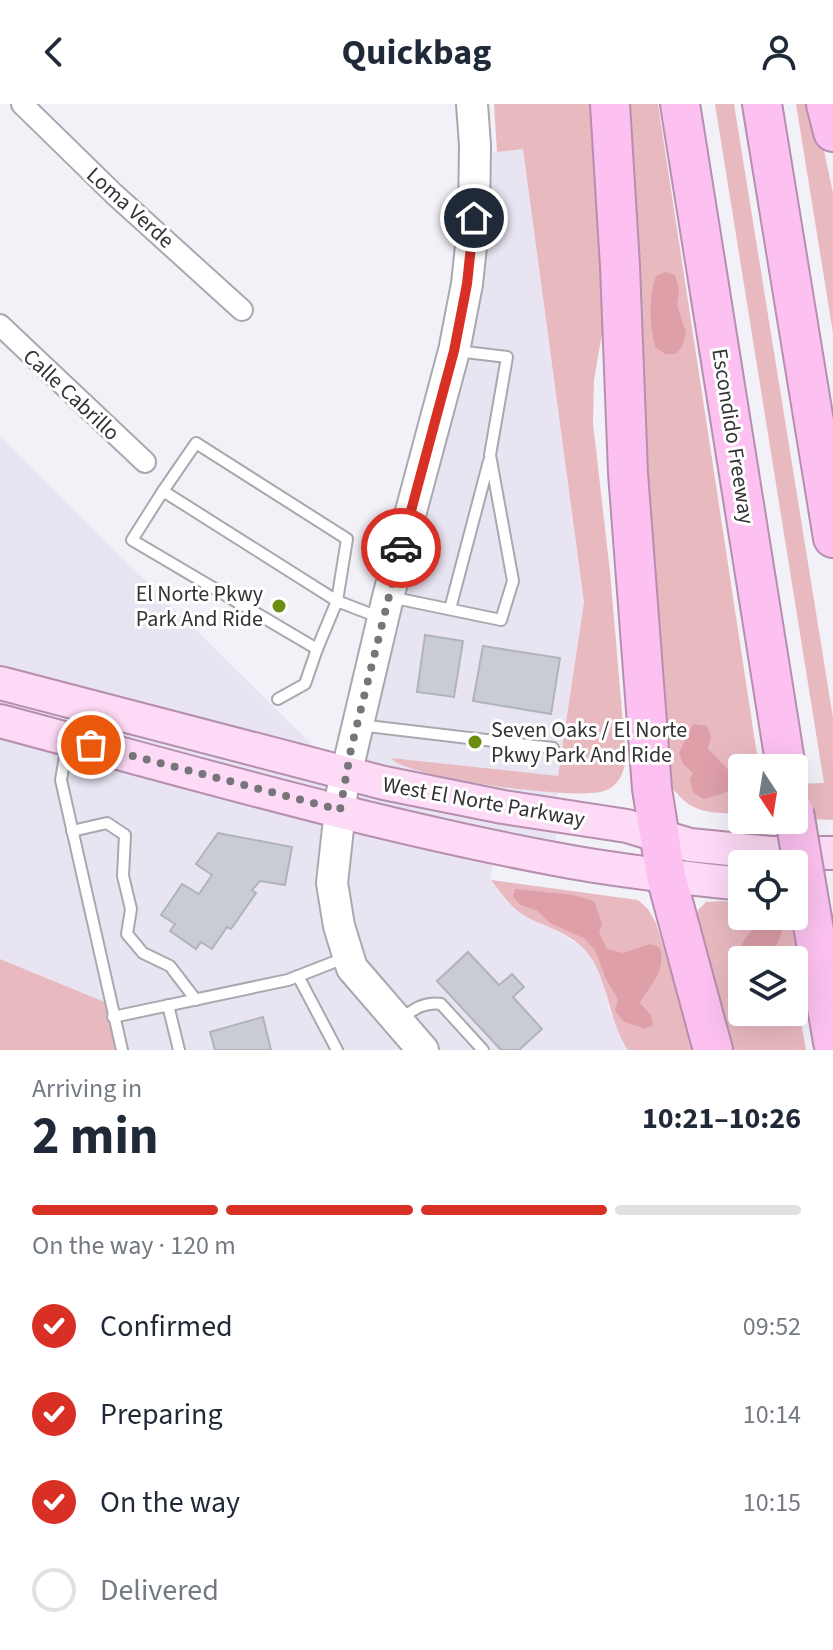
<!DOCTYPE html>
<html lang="en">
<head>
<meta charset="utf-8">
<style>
  :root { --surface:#fff; --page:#f2f2f3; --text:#1f2937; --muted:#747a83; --line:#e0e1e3; --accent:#d93025 }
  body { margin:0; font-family:"Source Sans 3",sans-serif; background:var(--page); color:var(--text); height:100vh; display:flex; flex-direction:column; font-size:30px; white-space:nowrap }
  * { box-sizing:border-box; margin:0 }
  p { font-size:26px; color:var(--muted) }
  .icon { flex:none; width:44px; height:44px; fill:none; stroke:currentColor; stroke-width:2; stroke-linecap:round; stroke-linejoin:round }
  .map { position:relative; height:946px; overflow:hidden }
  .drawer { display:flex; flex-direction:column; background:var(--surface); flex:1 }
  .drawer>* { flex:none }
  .needle { width:52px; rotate:168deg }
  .buttons { position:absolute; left:728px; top:650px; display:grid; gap:16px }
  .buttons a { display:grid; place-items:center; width:80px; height:80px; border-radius:8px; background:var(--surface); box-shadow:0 8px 32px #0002; font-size:40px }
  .pin { position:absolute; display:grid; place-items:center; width:68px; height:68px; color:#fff; margin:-34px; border:4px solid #fff; border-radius:50%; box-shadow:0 2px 8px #0007 }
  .courier { position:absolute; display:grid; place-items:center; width:80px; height:80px; margin:-40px; border:6px solid #d93025; border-radius:50%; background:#fff; color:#222; box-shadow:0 2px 10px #0007 }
  .overview em { font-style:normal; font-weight:700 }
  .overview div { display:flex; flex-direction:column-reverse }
  .overview { display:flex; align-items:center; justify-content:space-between; height:136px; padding:0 32px }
  h1 { font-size:52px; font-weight:700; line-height:60px }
  .bar { display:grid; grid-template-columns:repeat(4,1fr); gap:12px 8px; align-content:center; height:96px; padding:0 32px }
  .bar i { height:10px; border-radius:6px; background:var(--line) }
  .bar .selected { background:var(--accent) }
  .bar p { grid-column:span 4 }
  ol { padding:0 32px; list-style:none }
  li { display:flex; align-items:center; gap:24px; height:88px }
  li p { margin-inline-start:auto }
  li .icon { padding:8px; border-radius:50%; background:var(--accent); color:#fff; stroke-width:4 }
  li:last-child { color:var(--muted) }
  li i { width:44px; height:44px; border:4px solid var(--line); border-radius:50% }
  header { display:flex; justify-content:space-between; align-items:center; height:104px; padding:0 32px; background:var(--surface); font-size:36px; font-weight:700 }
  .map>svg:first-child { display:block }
</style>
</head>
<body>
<header><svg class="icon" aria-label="back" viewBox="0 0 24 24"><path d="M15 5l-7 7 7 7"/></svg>Quickbag<svg class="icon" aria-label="person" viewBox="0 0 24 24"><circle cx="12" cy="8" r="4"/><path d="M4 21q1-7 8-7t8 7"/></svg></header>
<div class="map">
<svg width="833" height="946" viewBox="0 0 833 946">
  <rect width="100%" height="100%" fill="#f3f1f8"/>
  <!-- built -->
  <path fill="#e8e4f2" d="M523,44l61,454 -26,174 -2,65 -61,-10 -4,49 15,20 76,47 11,12 10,22 6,29 19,40h-510l-11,-47 -107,-44v-522l344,339 110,-425 21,-197z"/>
  <!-- green -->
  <g fill="#e9b9c0">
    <path d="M494,0h102l10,206 -12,70 -1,43 17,149 16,186c-2,15 -7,28 -22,33 -26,10 -199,-13 -213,-33l167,18 26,-174 -61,-453 -26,3z"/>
    <path d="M621,0h37l101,664h-17v46c-33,-2 -50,1 -71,-28l-22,-275z"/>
    <path d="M715,0h19l99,614v102l-39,-2v-34l30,-1z"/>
    <path d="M796,0h18l19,89v140z"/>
    <path d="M491,776l147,20 10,9 8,14 38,127h-66c-21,-31 -20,-77 -44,-101 -15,-16 -40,-23 -59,-33 -14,-8 -24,-23 -34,-36z"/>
    <path d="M723,797l19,2v13l91,-3v47h-91v52h52v-30l12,68h-79l-32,-125 3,-15 8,-8z"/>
    <path d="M0,855l107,44 11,47h-118z"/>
  </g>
  <!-- forest -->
  <g fill="#de9fa9">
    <path d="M665,168l10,3 4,15 -2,15 9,28 -4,13 -6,8h-11l-10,-7c-5,-24 -7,-49 1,-71z"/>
    <path d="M693,620l14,2 4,10 -3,13c27,28 46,39 -5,50l-10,-7 -3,-13 3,-6 -10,-9 -4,-11z"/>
    <path d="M515,785l58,6 21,6 8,22 -3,10 8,16 16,4 27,-9 9,3c9,22 -9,38 -19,56l11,12 2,10 -8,4 -22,-8 -8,-10 3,-12 -12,-20 -11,-29 -11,-12 -34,-15 -12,-12 -17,-6 -8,-8z"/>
    <path d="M769,812l12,2 1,14 -12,28h-28v31l-10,-11c3,-27 13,-50 37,-64z"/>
  </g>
  <!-- building -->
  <g fill="#c9ccd3" stroke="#b0b4ba" stroke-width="2">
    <path d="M425,531l38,6 -9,56 -37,-5z"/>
    <path d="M483,542l77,12 -9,56 -78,-13z"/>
    <path d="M218,729l74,14 -7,38 -25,-4 -8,9 4,3 -25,36 -4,-2 -15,22 -11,-7 -5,7 -26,-18 5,-7 -14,-9 21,-31 17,10 13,-19 -16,-11z"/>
    <path d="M468,848l31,33 13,-11 12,13 -11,10 29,32 -23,21h-18l-64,-69z"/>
    <path d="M263,913l8,33h-56l-5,-18z"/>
  </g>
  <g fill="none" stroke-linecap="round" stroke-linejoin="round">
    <!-- lane casing -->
    <g stroke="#aaa8af" stroke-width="14">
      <g id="lane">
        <path d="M163,387l33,-48 151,96 -10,62 -20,48"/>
        <path d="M390,493l111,23 12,-39 -23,-126 17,-98 -50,-6"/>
        <path d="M450,505l39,-148"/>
        <path d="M278,595l27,-15 12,-35 -185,-109 31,-49 174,110 44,17"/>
        <path d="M359,621l194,23"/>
        <path d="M67,641l-6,35 61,270"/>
        <path d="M72,727l35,-8 18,12 -2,41 8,33 -4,25 16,19 27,13 26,34"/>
        <path d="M298,872l39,74"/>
        <path d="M168,901l11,45"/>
        <path d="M113,913l175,-37 59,-23"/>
        <path d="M399,916c14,-10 25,-19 42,-16l42,46"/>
      </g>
    </g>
    <!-- street casing -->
    <g stroke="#aaa8af" stroke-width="24">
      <g id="street">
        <path d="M22,0l92,90 128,116"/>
        <path d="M0,221l145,137"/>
      </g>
    </g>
    <!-- secondary casing -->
    <g stroke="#aaa8af" stroke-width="34">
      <path id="secondary" d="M423,946l-71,-82 -13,-42 -7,-43 10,-91 46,-195 66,-246 13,-67 7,-66 1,-73 -3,-41"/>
    </g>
    <!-- primary casing -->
    <g stroke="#b68faf" stroke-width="36">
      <g id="primary">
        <path d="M0,579l384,100 119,24 124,19 63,19 81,8h62"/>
        <path d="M0,617c184,49 368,103 555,138 62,12 124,18 187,25"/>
      </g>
    </g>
    <!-- highway casing -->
    <g stroke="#b68faf" stroke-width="42">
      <g id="highway">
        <path d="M610,0l10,162 8,207 24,316 14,87 47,174"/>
        <path d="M680,0l106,664"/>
        <path d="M762,0l71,434"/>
        <path d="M826,0l7,28"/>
        <path d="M823,880l10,58"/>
      </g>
    </g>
    <!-- lane -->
    <use href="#lane" stroke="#fff" stroke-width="10"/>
    <!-- street -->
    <use href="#street" stroke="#fff" stroke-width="20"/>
    <!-- secondary -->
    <use href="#secondary" stroke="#fff" stroke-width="30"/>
    <!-- primary -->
    <use href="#primary" stroke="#fddaf6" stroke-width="32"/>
    <!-- highway -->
    <use href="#highway" stroke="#fcc1f0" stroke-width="38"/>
    <!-- highway-bridge casing -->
    <g stroke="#b68faf" stroke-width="42" stroke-linecap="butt">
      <path id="highway-bridge" d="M794,708l29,172"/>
    </g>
    <!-- highway-bridge -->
    <use href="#highway-bridge" stroke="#fcc1f0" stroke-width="38"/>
  </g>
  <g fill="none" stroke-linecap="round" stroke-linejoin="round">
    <!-- done -->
    <path stroke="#767579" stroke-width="8" stroke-dasharray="0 14.4" d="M91,641l249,65 11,-61 50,-201"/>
    <!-- route -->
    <path stroke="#d93025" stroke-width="10" d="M401,444l53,-197 13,-67 7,-66"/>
  </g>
  <!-- markers -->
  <g fill="#6d8d11" stroke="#fff" stroke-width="3">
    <circle cx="279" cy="502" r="8"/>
    <circle cx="475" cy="638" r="8"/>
  </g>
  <g text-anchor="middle" stroke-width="6" stroke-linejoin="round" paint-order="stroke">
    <!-- street labels -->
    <g font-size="22" fill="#333235" stroke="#fff">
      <text transform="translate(131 103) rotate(42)" y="8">Loma Verde</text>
      <text transform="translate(72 290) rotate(43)" y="8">Calle Cabrillo</text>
      <text transform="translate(734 332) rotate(81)" y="8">Escondido Freeway</text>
      <text transform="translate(484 697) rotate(10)" y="8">West El Norte Parkway</text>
    </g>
    <!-- poi labels -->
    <g font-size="22" fill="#333235" stroke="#fff" text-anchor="end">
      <text x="263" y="497">El Norte Pkwy<tspan x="263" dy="25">Park And Ride</tspan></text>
      <text x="491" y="633" text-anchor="start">Seven Oaks / El Norte<tspan x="491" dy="25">Pkwy Park And Ride</tspan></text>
    </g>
  </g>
</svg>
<div class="buttons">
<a><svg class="needle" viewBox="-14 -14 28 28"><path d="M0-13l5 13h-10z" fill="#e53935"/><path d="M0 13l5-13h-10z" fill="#747a83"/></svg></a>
<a><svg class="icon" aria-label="locate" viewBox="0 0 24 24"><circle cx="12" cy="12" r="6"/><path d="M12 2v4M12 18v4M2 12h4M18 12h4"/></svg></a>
<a><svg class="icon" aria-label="layers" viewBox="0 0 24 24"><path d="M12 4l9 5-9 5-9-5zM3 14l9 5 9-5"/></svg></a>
</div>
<div class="pin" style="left:91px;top:641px;background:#ea580c"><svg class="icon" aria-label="bag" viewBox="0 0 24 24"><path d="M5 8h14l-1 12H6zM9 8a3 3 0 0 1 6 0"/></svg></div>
<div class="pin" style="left:474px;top:114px;background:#1f2937"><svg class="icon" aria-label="home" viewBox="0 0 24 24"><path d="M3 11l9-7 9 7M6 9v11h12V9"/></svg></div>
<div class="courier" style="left:401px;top:444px"><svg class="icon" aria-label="car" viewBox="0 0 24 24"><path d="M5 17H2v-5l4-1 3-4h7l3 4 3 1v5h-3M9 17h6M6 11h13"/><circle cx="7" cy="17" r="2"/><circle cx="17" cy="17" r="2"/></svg></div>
</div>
<section class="drawer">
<div class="overview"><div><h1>2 min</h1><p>Arriving in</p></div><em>10:21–10:26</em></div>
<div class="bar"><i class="selected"></i><i class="selected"></i><i class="selected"></i><i></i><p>On the way · 120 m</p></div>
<ol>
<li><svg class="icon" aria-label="check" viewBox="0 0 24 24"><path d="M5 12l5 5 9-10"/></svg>Confirmed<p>09:52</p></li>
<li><svg class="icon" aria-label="check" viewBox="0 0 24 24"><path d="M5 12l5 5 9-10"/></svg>Preparing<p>10:14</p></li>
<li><svg class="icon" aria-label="check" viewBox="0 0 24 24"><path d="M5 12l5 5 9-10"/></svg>On the way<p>10:15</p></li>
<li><i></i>Delivered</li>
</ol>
</section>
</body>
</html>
